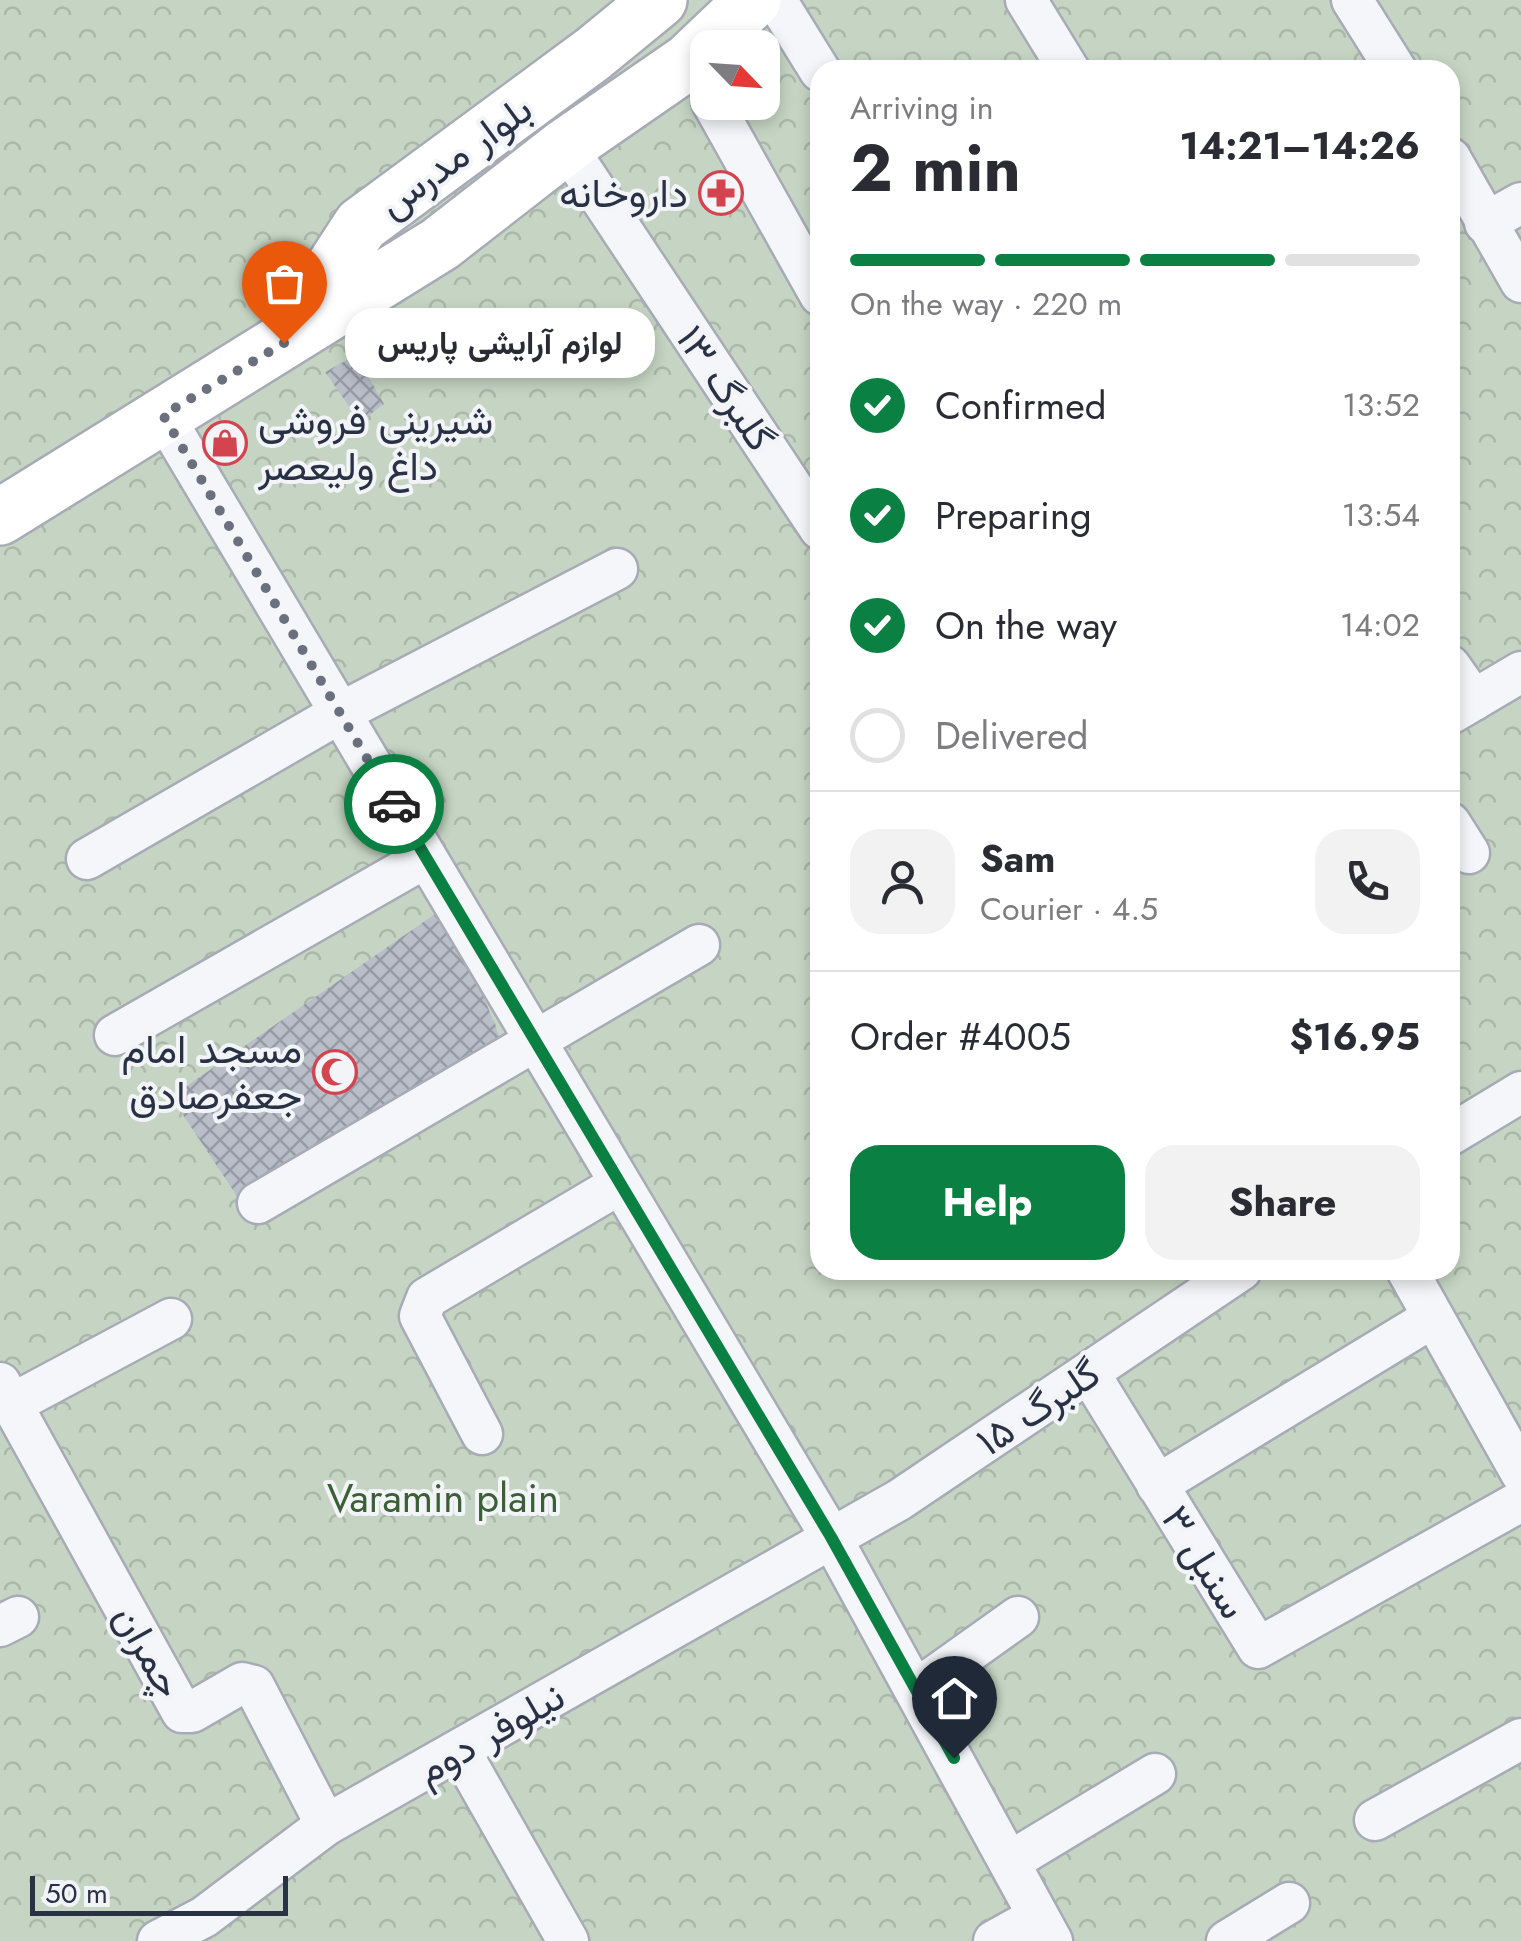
<!DOCTYPE html>
<html lang="en">
<head>
<meta charset="utf-8">
<style>
  :root { --surface:#fff; --page:#f2f2f3; --text:#2b2b33; --muted:#7c7c81; --line:#e1e1e2; --accent:#0b8043 }
  body { margin:0; font-family:Jost,Vazirmatn,sans-serif; background:var(--page); color:var(--text); height:100vh; display:flex; flex-direction:column; font-size:38px; white-space:nowrap }
  * { box-sizing:border-box; margin:0 }
  p { font-size:32px; color:var(--muted) }
  .icon { flex:none; width:55px; height:55px; fill:none; stroke:currentColor; stroke-width:2; stroke-linecap:round; stroke-linejoin:round }
  .map { position:relative; flex:1; overflow:hidden }
  .drawer { position:absolute; left:810px; top:60px; width:650px; height:1220px; display:flex; flex-direction:column; background:var(--surface); border-radius:30px; box-shadow:0 5px 15px #0003 }
  .drawer>* { flex:none }
  .needle { width:65px; rotate:115deg }
  .controls { position:absolute; left:690px; top:30px; display:grid; gap:20px }
  .controls a { display:grid; place-items:center; width:90px; height:90px; border-radius:20px; background:var(--surface); box-shadow:0 5px 15px #0003; font-size:50px }
  .scale { position:absolute; left:30px; bottom:25px; width:258px; box-sizing:border-box; padding-left:10px; border:5px solid #293144; border-top:0; font-size:28px; line-height:35px; white-space:nowrap; color:#293144; -webkit-text-stroke:8px #f2f4f8; paint-order:stroke }
  .pin { position:absolute; display:grid; place-items:center; width:85px; height:85px; color:#fff; margin:-102px -42px; border-radius:50% 50% 50% 0; rotate:-45deg; box-shadow:0 0 10px #0007 }
  .pin .icon { rotate:45deg }
  .courier { position:absolute; display:grid; place-items:center; width:100px; height:100px; margin:-50px; border:8px solid #0b8043; border-radius:50%; background:#fff; color:#222; box-shadow:0 2px 12px #0007 }
  .bubble { position:absolute; height:70px; border-radius:30px; background:var(--surface); box-shadow:0 5px 15px #0003; font-size:32px; font-weight:700; line-height:70px; text-align:center }
  .head em { font-style:normal; font-weight:700 }
  .head div { display:flex; flex-direction:column-reverse }
  .head { display:flex; align-items:center; justify-content:space-between; height:170px; padding:0 40px }
  h1 { font-size:65px; font-weight:700; line-height:75px }
  .bar { display:grid; grid-template-columns:repeat(4,1fr); gap:15px 10px; align-content:center; height:120px; padding:0 40px }
  .bar i { height:12px; border-radius:8px; background:var(--line) }
  .bar .active { background:var(--accent) }
  .bar p { grid-column:span 4 }
  .line { display:flex; align-items:center; gap:25px; padding:0 40px; border-top:2px solid var(--line) }
  .line div { flex:1 }
  .round { display:grid; place-items:center; flex:none; width:105px; height:105px; border-radius:30px; background:var(--page) }
  ol { padding:0 40px; list-style:none }
  li { display:flex; align-items:center; gap:30px; height:110px }
  li p { margin-inline-start:auto }
  li .icon { padding:10px; border-radius:50%; background:var(--accent); color:#fff; stroke-width:4 }
  li:last-child { color:var(--muted) }
  li i { width:55px; height:55px; border:5px solid var(--line); border-radius:50% }
  .action { display:flex; gap:20px; margin-top:auto; padding:20px 40px }
  .action a { flex:1; height:115px; border-radius:30px; background:var(--accent); color:#fff; font-size:40px; font-weight:700; line-height:115px; text-align:center }
  .action a+a { background:var(--page); color:var(--text) }
  .map>svg:first-child { display:block }
</style>
</head>
<body>
<div class="map">
<svg width="1521" height="1941" viewBox="0 0 1521 1941">
  <defs>
    <pattern id="park-crowns" width="20" height="18" patternUnits="userSpaceOnUse" patternTransform="scale(2.5)"><rect width="20" height="18" fill="#c6d5c3"/><path d="M2 6a3 3 0 1 1 6 0M12 15a3 3 0 1 1 6 0" fill="none" stroke="#aab7a9"/></pattern>
    <pattern id="building-cross-hatch" width="8" height="8" patternUnits="userSpaceOnUse" patternTransform="scale(2.5)"><rect width="8" height="8" fill="#b9bec9"/><path d="M0 0l8 8M0 8l8-8" fill="none" stroke="#969ba5"/></pattern>
  </defs>
  <rect width="100%" height="100%" fill="#e2e5eb"/>
  <!-- park -->
  <path fill="url(#park-crowns)" fill-rule="evenodd" d="M0,0h1521v1941h-1521zM708,48h54v54h-54zM820,70h630v1200h-630z"/>
  <!-- building -->
  <g fill="url(#building-cross-hatch)">
    <path d="M356,355l28,49 -24,18 -35,-50z"/>
    <path d="M448,905l55,141 -260,159 -72,-108z"/>
  </g>
  <g fill="none" stroke-linecap="round" stroke-linejoin="round">
    <!-- street casing -->
    <g stroke="#a7abb6" stroke-width="45">
      <g id="street">
        <path d="M776,0l44,71"/>
        <path d="M1026,0l43,70"/>
        <path d="M1352,0l44,70"/>
        <path d="M712,102l108,193"/>
        <path d="M566,146l254,383"/>
        <path d="M1450,158l71,124"/>
        <path d="M1485,223l36,-20"/>
        <path d="M163,415l668,1122 221,404"/>
        <path d="M1450,666l24,34"/>
        <path d="M1450,714l71,-42"/>
        <path d="M1450,823l19,30"/>
        <path d="M87,859l253,-146 277,-144"/>
        <path d="M115,1035l310,-177"/>
        <path d="M1450,1135l71,-43"/>
        <path d="M258,1203l441,-258"/>
        <path d="M1407,1270l114,203"/>
        <path d="M1089,1373l169,275 263,-147"/>
        <path d="M0,1383l182,329h10l50,-29 12,3 72,139"/>
        <path d="M12,1404l159,-85"/>
        <path d="M482,1434l-62,-118 7,-18 191,-113"/>
        <path d="M1157,1485l275,-167"/>
        <path d="M0,1626l18,-9"/>
        <path d="M917,1689l101,-72"/>
        <path d="M460,1751l108,190"/>
        <path d="M1375,1820l146,-81"/>
        <path d="M1011,1861l144,-87"/>
        <path d="M158,1941l46,-24 122,-92 573,-325 342,-230"/>
        <path d="M994,1941l43,-24"/>
        <path d="M1227,1941l62,-38"/>
      </g>
    </g>
    <!-- secondary casing -->
    <g stroke="#a7abb6" stroke-width="60">
      <g id="secondary">
        <path d="M294,328l67,-103 232,-171 66,-54"/>
        <path d="M0,517l440,-273 126,-98 123,-85 64,-61"/>
      </g>
    </g>
    <!-- street -->
    <use href="#street" stroke="#f5f6f9" stroke-width="40"/>
    <!-- secondary -->
    <use href="#secondary" stroke="#fff" stroke-width="55"/>
  </g>
  <g fill="none" stroke-linecap="round" stroke-linejoin="round">
    <!-- done -->
    <path stroke="#6a707e" stroke-width="10" stroke-dasharray="0 18" d="M284,343l-121,72 231,389"/>
    <!-- route -->
    <path stroke="#0b8043" stroke-width="12" d="M394,804l437,733 123,221"/>
  </g>
  <!-- icons -->
  <defs>
    <g id="pharmacy-ring" transform="scale(2.25)"><circle r="9.5" fill="#f2f4f8" stroke="#d3444f" stroke-width="1.5"/><path d="M-2-6h4v4h4v4h-4v4h-4v-4h-4v-4h4Z" fill="#d3444f"/></g>
    <g id="shop-ring" transform="scale(2.25)"><circle r="9.5" fill="#f2f4f8" stroke="#d3444f" stroke-width="1.5"/><path d="M-5-2.5h2.3a2.7 3.5 0 0 1 5.4 0H5L5.5 6h-11ZM-1.5-2.5h3a1.5 2.3 0 0 0-3 0Z" fill="#d3444f"/></g>
    <g id="mosque-ring" transform="scale(2.25)"><circle r="9.5" fill="#f2f4f8" stroke="#d3444f" stroke-width="1.5"/><path d="M3.5-4.9A6 6 0 1 0 3.5 4.9A5 5 0 1 1 3.5-4.9Z" fill="#d3444f"/></g>
  </defs>
  <g fill-rule="evenodd">
    <use href="#pharmacy-ring" x="721" y="193"/>
    <use href="#shop-ring" x="225" y="443"/>
    <use href="#mosque-ring" x="335" y="1072"/>
  </g>
  <g text-anchor="middle" stroke-width="8" stroke-linejoin="round" paint-order="stroke">
    <!-- street labels -->
    <g font-size="40" fill="#293144" stroke="#f2f4f8">
      <text transform="translate(455 156) rotate(-36)" y="14">بلوار مدرس</text>
      <text transform="translate(726 388) rotate(56)" y="14">گلبرگ ۱۳</text>
      <text transform="translate(1038 1407) rotate(-34)" y="14">گلبرگ ۱۵</text>
      <text transform="translate(1205 1562) rotate(58)" y="14">سنبل ۳</text>
      <text transform="translate(149 1651) rotate(61)" y="14">چمران</text>
      <text transform="translate(490 1733) rotate(-30)" y="14">نیلوفر دوم</text>
    </g>
    <!-- poi labels -->
    <g font-size="40" fill="#293144" stroke="#f2f4f8" text-anchor="end">
      <text x="688" y="207">داروخانه</text>
      <text x="258" y="434" text-anchor="start">شیرینی فروشی<tspan x="258" dy="46">داغ ولیعصر</tspan></text>
      <text x="302" y="1063">مسجد امام<tspan x="302" dy="46">جعفرصادق</tspan></text>
    </g>
    <!-- park labels -->
    <g font-size="40" fill="#3b6036" stroke="#f2f4f8">
      <text x="443" y="1512">Varamin plain</text>
    </g>
  </g>
</svg>
<div class="controls">
<a><svg class="needle" viewBox="-14 -14 28 28"><path d="M0-13l5 13h-10z" fill="#e53935"/><path d="M0 13l5-13h-10z" fill="#7c7c81"/></svg></a>
</div>
<div class="scale">50 m</div>
<div class="pin" style="left:284px;top:343px;background:#ea580c"><svg class="icon" aria-label="bag" viewBox="0 0 24 24"><path d="M5 8h14l-1 12H6zM9 8a3 3 0 0 1 6 0"/></svg></div>
<div class="pin" style="left:954px;top:1758px;background:#1f2937"><svg class="icon" aria-label="home" viewBox="0 0 24 24"><path d="M3 11l9-7 9 7M6 9v11h12V9"/></svg></div>
<div class="courier" style="left:394px;top:804px"><svg class="icon" aria-label="car" viewBox="0 0 24 24"><path d="M5 17H2v-5l4-1 3-4h7l3 4 3 1v5h-3M9 17h6M6 11h13"/><circle cx="7" cy="17" r="2"/><circle cx="17" cy="17" r="2"/></svg></div>
<div class="bubble" style="left:345px;top:308px;width:310px">لوازم آرایشی پاریس</div>
<section class="drawer">
<div class="head"><div><h1>2 min</h1><p>Arriving in</p></div><em>14:21–14:26</em></div>
<div class="bar"><i class="active"></i><i class="active"></i><i class="active"></i><i></i><p>On the way · 220 m</p></div>
<ol>
<li><svg class="icon" aria-label="check" viewBox="0 0 24 24"><path d="M5 12l5 5 9-10"/></svg>Confirmed<p>13:52</p></li>
<li><svg class="icon" aria-label="check" viewBox="0 0 24 24"><path d="M5 12l5 5 9-10"/></svg>Preparing<p>13:54</p></li>
<li><svg class="icon" aria-label="check" viewBox="0 0 24 24"><path d="M5 12l5 5 9-10"/></svg>On the way<p>14:02</p></li>
<li><i></i>Delivered</li>
</ol>
<div class="line" style="height:180px"><a class="round"><svg class="icon" aria-label="person" viewBox="0 0 24 24"><circle cx="12" cy="8" r="4"/><path d="M4 21q1-7 8-7t8 7"/></svg></a><div><b>Sam</b><p>Courier · 4.5</p></div><a class="round"><svg class="icon" aria-label="phone" viewBox="0 0 24 24"><path d="M5 4h4l2 5-3 2q2 4 5 5l2-3 5 2v4C11 20 4 13 5 4z"/></svg></a></div>
<div class="line" style="height:130px"><div>Order #4005</div><b>$16.95</b></div>
<div class="action"><a>Help</a><a>Share</a></div>
</section>
</div>
</body>
</html>
